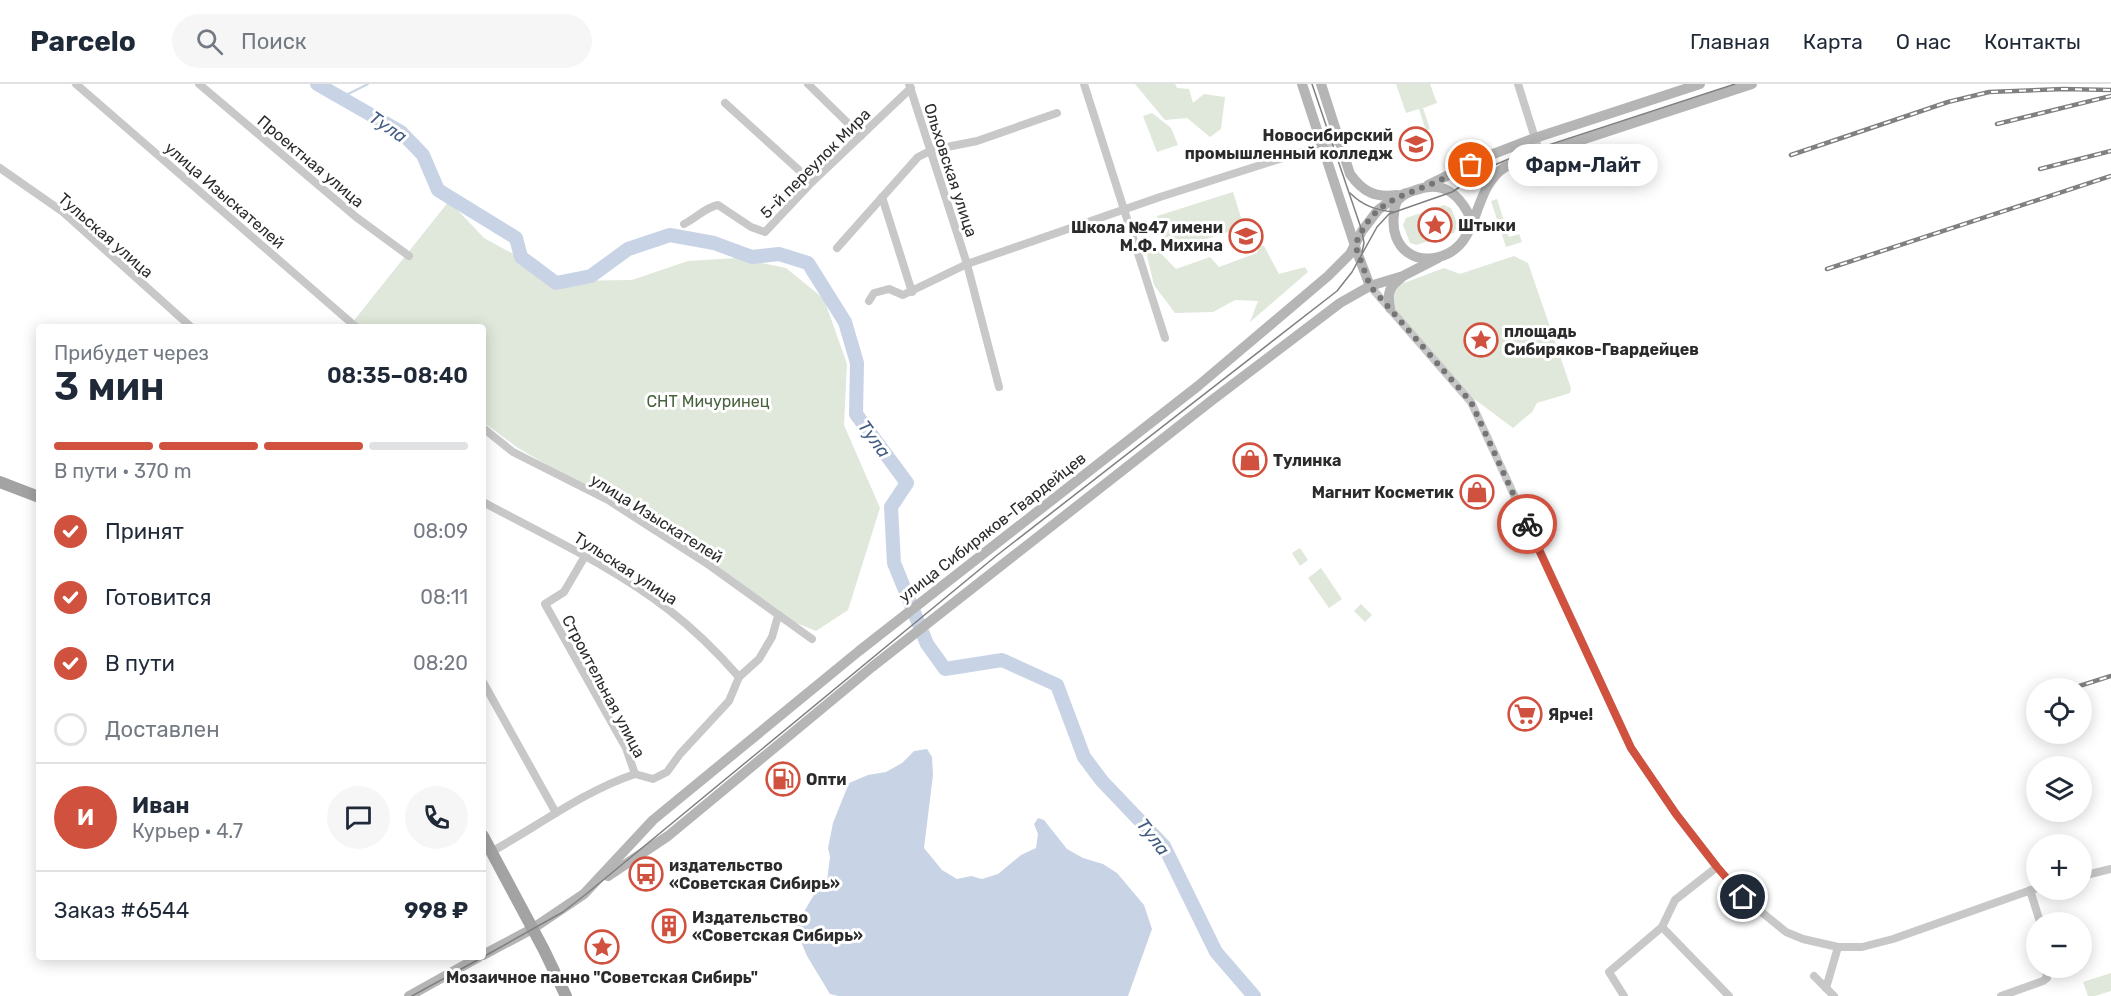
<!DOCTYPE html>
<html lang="ru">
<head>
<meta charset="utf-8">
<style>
  :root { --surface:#fff; --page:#f6f6f7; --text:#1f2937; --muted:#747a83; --line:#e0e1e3; --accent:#d1513f }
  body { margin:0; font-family:Rubik,sans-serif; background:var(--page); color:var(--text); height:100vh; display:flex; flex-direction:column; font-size:22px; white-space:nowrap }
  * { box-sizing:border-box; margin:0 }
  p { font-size:20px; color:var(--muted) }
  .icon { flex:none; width:33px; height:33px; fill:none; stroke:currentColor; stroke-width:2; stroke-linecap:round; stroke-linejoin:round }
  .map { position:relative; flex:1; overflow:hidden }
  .side { position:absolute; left:36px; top:240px; width:450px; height:636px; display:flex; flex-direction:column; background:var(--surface); border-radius:6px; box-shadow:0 3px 15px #0003 }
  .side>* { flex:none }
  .controls { position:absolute; left:2026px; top:594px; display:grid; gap:12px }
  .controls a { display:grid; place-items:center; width:66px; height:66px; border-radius:50%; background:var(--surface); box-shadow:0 3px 15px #0003; font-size:30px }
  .pin { position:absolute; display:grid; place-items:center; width:51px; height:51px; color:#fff; margin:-26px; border:3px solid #fff; border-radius:50%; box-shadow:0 2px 6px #0007 }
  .courier { position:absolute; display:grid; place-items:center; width:60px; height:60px; margin:-30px; border:4px solid #d1513f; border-radius:50%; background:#fff; color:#222; box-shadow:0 2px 8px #0007 }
  .bubble { position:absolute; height:42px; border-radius:21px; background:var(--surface); box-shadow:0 3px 15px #0003; font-size:20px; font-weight:600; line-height:42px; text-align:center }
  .summary em { font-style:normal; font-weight:600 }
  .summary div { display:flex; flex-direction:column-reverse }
  .summary { display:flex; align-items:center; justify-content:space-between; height:102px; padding:0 18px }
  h1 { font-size:39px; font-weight:600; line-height:45px }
  .bar { display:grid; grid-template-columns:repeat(4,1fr); gap:9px 6px; align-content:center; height:72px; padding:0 18px }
  .bar i { height:8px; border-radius:4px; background:var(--line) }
  .bar .active { background:var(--accent) }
  .bar p { grid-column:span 4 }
  .line { display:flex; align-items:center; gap:15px; padding:0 18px; border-top:2px solid var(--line) }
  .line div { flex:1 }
  .round { display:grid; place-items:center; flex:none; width:63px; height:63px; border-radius:32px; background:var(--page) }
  ol { padding:0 18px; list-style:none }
  li { display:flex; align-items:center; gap:18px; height:66px }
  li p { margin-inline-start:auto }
  li .icon { padding:6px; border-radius:50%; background:var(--accent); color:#fff; stroke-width:4 }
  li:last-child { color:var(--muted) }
  li i { width:33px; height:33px; border:3px solid var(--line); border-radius:50% }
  header { display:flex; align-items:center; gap:36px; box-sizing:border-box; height:84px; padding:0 30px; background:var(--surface); border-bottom:2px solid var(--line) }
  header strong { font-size:28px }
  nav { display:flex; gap:33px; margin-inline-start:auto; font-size:21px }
  .search { width:420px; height:54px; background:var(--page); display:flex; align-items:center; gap:15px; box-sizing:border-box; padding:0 21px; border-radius:33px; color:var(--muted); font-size:22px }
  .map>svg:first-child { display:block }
</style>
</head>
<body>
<header>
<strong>Parcelo</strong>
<div class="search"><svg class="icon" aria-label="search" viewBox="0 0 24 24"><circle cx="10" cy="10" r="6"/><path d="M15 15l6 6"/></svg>Поиск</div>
<nav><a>Главная</a><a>Карта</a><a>О нас</a><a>Контакты</a></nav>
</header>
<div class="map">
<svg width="2111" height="912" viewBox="0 0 2111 912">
  <rect width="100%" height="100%" fill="#fff"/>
  <!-- green -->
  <g fill="#dfe8da">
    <path d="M1135,0h40l2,4 12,1 4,14 11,-9 21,3 -4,32 -11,8 -23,-19 -22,2z"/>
    <path d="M1396,0h34l7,19 -14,5 7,21 -4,2 -7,-22 -13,4z"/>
    <path d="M1152,29l19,15 7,17 -21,7 -14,-36z"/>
    <path d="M1233,108l11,35 -76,24 -11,-35z"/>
    <path d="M1497,115l12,38 10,-3 3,8 -16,5 -15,-46z"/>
    <path d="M449,117l35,37 79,43 69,-1 56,-19 49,-3 49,10 38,31 23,65 -3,61 36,83 -32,102 -32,21 -39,-16 -169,-115 -90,-52 -35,-26v-95h-127l-4,-4z"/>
    <path d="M1444,121l7,3 7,17 -4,8 -38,12 -6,-2 -7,-18 3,-7z"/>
    <path d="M1144,159h7l25,26 34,-12 9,10 38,-14 2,-8 5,1 15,28 26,-7 3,5 -58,50 8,-21 -23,-1 -22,12 -38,1 -21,-28z"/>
    <path d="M1514,172l14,7 43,125 -1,5 -33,10 -5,9 -19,16 -40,-30 -80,-91 -2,-14 5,-7 48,-18 16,6z"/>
    <path d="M1300,464l8,12 -8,6 -8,-13z"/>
    <path d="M1321,484l21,31 -13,9 -21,-30z"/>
    <path d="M1361,520l11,11 -7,7 -11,-11z"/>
    <path d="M2111,889v18l-16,5h-7l-5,-14z"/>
  </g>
  <!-- water -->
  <path fill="#c8d4e6" d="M927,665l5,8 1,18 -9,73 18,22 15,9 14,-3 11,3 16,-5 23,-19 15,-7 2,-14 -4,-10 4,-6 6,2 23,29 16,9 20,6 14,9 27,32 8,24 -24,67h-290l-8,-2 -23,-38 -12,-29 20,-34 12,-12 3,-24 -2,-9 5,-25 16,-40 19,-8 18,-3 16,-9 12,-12z"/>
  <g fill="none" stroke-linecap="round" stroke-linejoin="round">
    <!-- stream -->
    <path stroke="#c8d4e6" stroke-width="2" d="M318,1l26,11 24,-12"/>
    <!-- river -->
    <path stroke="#c8d4e6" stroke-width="14" d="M317,0l84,48 22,23 15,35 78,48 5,19 35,26 35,-7 37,-27 42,-14 44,8 38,14 27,-3 29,9 37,59 12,41 -1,51 51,69 -16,24 3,56 33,81 18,25 57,-9 55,25 27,72 18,24 62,65 52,106 38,44"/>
    <!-- street -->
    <g stroke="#c8c8c8" stroke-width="8">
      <path d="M76,0l280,243"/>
      <path d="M199,0l157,133 53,39"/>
      <path d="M808,0l53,52"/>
      <path d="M909,0l58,180 32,123"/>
      <path d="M1084,0l81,254"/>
      <path d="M1518,0l22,70"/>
      <path d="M725,19l87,79"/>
      <path d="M0,84l63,44 128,115"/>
      <path d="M882,113l30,95"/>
      <path d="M684,140c12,-6 22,-17 34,-19l33,22 14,5 47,-50 99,-94"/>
      <path d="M837,164l81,-91 14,-7 45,-9 80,-28"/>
      <path d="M1370,202l101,116 160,346 45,66 41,53 26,30 43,35 17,7 35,8h24l31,-8 144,-51"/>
      <path d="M869,217l5,-8 15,-4 14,6 64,-31 193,-67 179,-57"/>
      <path d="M483,344l30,24 95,48 101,65 103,74"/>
      <path d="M483,418c63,34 129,64 186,108 26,20 49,43 70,67"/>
      <path d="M585,472l-21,36 -19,12 81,144 9,26"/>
      <path d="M483,598l73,131"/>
      <path d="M635,690l18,5 14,-7 13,-18 49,-53 10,-24 20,-18 13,-22 6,-21"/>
      <path d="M491,768c47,-26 93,-61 144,-78"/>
      <path d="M2082,792l29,-7"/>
      <path d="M2030,806l10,32"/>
      <path d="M1662,843l67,69"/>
      <path d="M1814,892l20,20"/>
      <path d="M1826,904l12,-41"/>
      <path d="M1624,912l-15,-24 53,-45 13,-27 42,-33"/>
      <path d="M2001,912l42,-15 4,-3 -1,-10"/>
    </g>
    <!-- secondary -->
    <g stroke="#b5b5b5" stroke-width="10">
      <path d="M1302,0l55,168 13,34"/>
      <path d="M1321,0l29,90c13,18 25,24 47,21"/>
      <path d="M1428,101l60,-29 47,-18 165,-54"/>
      <path d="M1472,137c-11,-25 -27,-42 -56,-31 -7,2 -14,5 -19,11 -2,4 -3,9 -3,13 -5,35 24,55 55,39 31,-16 24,-65 56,-86l55,-20 192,-63"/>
      <path d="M1390,224c-3,-15 -1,-21 11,-30"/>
      <path d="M608,792l60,-40 204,-169 339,-266 129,-98 30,-17 33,-10 35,-18"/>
      <path d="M483,871l49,-26 52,-35 69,-74 206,-169 339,-265 130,-110 22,-22 12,-23 16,-21 16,-12 12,-5"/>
      <path d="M409,912l70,-39"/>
    </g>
    <!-- primary -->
    <g stroke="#a3a3a3" stroke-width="12">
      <path d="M0,398l39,15"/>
      <path d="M483,752l61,114 22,46"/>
    </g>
    <!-- tram -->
    <g stroke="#808080" stroke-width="1.5">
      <path d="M1312,0l50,147 2,12 -2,9"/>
      <path d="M1350,109c13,13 26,17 44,19"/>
      <path d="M483,873l80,-45 22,-17 411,-339 341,-265 15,-19 25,-45 12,-13 63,-22 40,-26 29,-12 214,-70"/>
      <path d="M412,912l71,-39"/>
    </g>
    <!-- rail casing -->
    <g stroke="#808080" stroke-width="4.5">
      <g id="rail">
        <path d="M1997,40l114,-28"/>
        <path d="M1791,71l157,-53 41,-10 74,-3 48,1"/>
        <path d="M2040,85l71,-18"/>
        <path d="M1827,185l284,-93"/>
        <path d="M2073,604l38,-12"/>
      </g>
    </g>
    <!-- rail -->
    <use href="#rail" stroke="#fff" stroke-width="2" stroke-dasharray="7" stroke-linecap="butt"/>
  </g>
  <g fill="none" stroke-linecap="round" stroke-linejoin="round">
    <!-- done -->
    <path stroke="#757575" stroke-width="6" stroke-dasharray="0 10.8" d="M1471,81c-16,7 -31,16 -47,22 -37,14 -52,20 -69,58l15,41 101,116 56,122"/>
    <!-- route -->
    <path stroke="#d1513f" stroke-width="8" d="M1527,440l104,224 45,66 41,53 26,30"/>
  </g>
  <!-- icons -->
  <defs>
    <g id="university-ring" transform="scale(1.725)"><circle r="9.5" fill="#fff" stroke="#d1513f" stroke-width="1.5"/><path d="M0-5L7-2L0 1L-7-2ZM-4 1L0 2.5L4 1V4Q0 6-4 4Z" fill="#d1513f"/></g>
    <g id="sight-ring" transform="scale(1.725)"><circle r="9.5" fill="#fff" stroke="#d1513f" stroke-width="1.5"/><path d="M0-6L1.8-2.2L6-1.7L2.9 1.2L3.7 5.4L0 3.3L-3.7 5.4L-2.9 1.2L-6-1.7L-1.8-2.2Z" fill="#d1513f"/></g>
    <g id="school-ring" transform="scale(1.725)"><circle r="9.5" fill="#fff" stroke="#d1513f" stroke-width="1.5"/><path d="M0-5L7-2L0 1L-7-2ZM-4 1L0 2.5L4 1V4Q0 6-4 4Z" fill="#d1513f"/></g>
    <g id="shop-ring" transform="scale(1.725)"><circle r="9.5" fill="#fff" stroke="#d1513f" stroke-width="1.5"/><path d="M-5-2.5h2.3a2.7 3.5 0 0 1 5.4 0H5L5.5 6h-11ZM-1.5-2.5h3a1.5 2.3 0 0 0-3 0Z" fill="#d1513f"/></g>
    <g id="supermarket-ring" transform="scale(1.725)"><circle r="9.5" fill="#fff" stroke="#d1513f" stroke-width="1.5"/><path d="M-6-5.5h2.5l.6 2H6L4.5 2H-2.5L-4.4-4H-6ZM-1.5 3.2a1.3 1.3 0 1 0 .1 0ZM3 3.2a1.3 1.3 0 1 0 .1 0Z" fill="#d1513f"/></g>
    <g id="fuel-ring" transform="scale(1.725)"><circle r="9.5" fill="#fff" stroke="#d1513f" stroke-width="1.5"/><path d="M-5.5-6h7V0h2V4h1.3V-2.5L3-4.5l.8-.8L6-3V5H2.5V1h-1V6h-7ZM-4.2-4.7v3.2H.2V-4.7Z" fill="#d1513f"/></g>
    <g id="bus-ring" transform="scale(1.725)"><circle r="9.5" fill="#fff" stroke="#d1513f" stroke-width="1.5"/><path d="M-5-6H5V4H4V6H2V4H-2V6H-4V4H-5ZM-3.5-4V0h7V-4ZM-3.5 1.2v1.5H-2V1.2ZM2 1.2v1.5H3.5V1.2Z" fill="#d1513f"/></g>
    <g id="building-ring" transform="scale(1.725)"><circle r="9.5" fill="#fff" stroke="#d1513f" stroke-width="1.5"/><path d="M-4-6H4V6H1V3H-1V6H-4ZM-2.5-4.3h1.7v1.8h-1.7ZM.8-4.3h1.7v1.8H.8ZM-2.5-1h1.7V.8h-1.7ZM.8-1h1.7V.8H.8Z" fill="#d1513f"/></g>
  </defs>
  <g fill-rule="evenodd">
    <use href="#university-ring" x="1416" y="60"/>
    <use href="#sight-ring" x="1435" y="141"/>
    <use href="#school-ring" x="1246" y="152"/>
    <use href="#sight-ring" x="1481" y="256"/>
    <use href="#shop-ring" x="1250" y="376"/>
    <use href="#shop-ring" x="1477" y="408"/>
    <use href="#supermarket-ring" x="1525" y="630"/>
    <use href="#fuel-ring" x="783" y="695"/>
    <use href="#bus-ring" x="646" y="790"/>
    <use href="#building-ring" x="669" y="842"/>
    <use href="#sight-ring" x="602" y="863"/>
  </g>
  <g text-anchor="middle" stroke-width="6" stroke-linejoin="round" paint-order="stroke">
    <!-- poi labels -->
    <g font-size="16" font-weight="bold" fill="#2b2b2b" stroke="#fff" text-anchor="start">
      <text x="1393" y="57" text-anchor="end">Новосибирский<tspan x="1393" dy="18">промышленный колледж</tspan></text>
      <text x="1458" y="147">Штыки</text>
      <text x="1223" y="149" text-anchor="end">Школа №47 имени<tspan x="1223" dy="18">М.Ф. Михина</tspan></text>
      <text x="1504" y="253">площадь<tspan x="1504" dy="18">Сибиряков-Гвардейцев</tspan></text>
      <text x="1273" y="382">Тулинка</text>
      <text x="1454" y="414" text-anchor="end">Магнит Косметик</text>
      <text x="1548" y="636">Ярче!</text>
      <text x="806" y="701">Опти</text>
      <text x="669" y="787">издательство<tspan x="669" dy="18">«Советская Сибирь»</tspan></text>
      <text x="692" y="839">Издательство<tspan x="692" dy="18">«Советская Сибирь»</tspan></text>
      <text x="602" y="899" text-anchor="middle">Мозаичное панно "Советская Сибирь"</text>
    </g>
    <!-- street labels -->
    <g font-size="16" fill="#2b2b2b" stroke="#fff">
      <text transform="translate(311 77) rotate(40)" y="6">Проектная улица</text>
      <text transform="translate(815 79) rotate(-45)" y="6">5-й переулок Мира</text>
      <text transform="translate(951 86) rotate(72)" y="6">Ольховская улица</text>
      <text transform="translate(225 111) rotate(41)" y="6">улица Изыскателей</text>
      <text transform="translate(106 151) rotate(41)" y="6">Тульская улица</text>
      <text transform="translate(657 434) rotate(32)" y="6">улица Изыскателей</text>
      <text transform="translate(992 443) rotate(-38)" y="6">улица Сибиряков-Гвардейцев</text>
      <text transform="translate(626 484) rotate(33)" y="6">Тульская улица</text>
      <text transform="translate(604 602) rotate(62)" y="6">Строительная улица</text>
    </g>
    <!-- park labels -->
    <g font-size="16" fill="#48623e" stroke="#fff">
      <text x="708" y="323">СНТ Мичуринец</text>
    </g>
    <!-- water labels -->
    <g font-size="18" font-style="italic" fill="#435e84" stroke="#fff">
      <text transform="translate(388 43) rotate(34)" y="6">Тула</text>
      <text transform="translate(874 355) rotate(54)" y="6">Тула</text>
      <text transform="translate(1153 753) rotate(52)" y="6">Тула</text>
    </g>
  </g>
</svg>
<div class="controls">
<a><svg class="icon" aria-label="locate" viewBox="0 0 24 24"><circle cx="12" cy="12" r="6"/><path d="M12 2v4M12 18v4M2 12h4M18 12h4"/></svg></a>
<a><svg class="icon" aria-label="layers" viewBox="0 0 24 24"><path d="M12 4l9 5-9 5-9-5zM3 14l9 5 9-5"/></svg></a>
<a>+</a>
<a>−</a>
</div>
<div class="pin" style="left:1471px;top:81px;background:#ea580c"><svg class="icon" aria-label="bag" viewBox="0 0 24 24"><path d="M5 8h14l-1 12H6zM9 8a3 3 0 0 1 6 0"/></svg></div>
<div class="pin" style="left:1743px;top:813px;background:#1f2937"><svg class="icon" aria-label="home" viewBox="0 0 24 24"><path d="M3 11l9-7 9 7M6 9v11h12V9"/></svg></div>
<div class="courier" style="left:1527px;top:440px"><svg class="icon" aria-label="bike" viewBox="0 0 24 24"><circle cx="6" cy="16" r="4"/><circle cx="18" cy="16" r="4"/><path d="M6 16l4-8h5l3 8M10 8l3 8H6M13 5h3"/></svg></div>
<div class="bubble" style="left:1508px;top:60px;width:150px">Фарм-Лайт</div>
<section class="side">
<div class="summary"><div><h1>3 мин</h1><p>Прибудет через</p></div><em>08:35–08:40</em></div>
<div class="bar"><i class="active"></i><i class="active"></i><i class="active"></i><i></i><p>В пути · 370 m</p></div>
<ol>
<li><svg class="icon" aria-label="check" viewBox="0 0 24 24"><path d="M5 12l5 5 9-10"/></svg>Принят<p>08:09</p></li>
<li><svg class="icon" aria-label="check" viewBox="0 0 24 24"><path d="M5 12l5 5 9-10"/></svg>Готовится<p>08:11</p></li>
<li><svg class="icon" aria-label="check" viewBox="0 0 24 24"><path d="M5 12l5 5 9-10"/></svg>В пути<p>08:20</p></li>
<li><i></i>Доставлен</li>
</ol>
<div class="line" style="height:108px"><b class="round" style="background:var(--accent);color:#fff">И</b><div><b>Иван</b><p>Курьер · 4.7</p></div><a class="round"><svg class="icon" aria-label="chat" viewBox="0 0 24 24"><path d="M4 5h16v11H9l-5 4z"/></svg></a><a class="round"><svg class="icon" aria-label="phone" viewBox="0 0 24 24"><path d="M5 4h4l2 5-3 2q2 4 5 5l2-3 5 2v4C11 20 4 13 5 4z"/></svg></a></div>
<div class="line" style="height:78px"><div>Заказ #6544</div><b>998 ₽</b></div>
</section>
</div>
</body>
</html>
